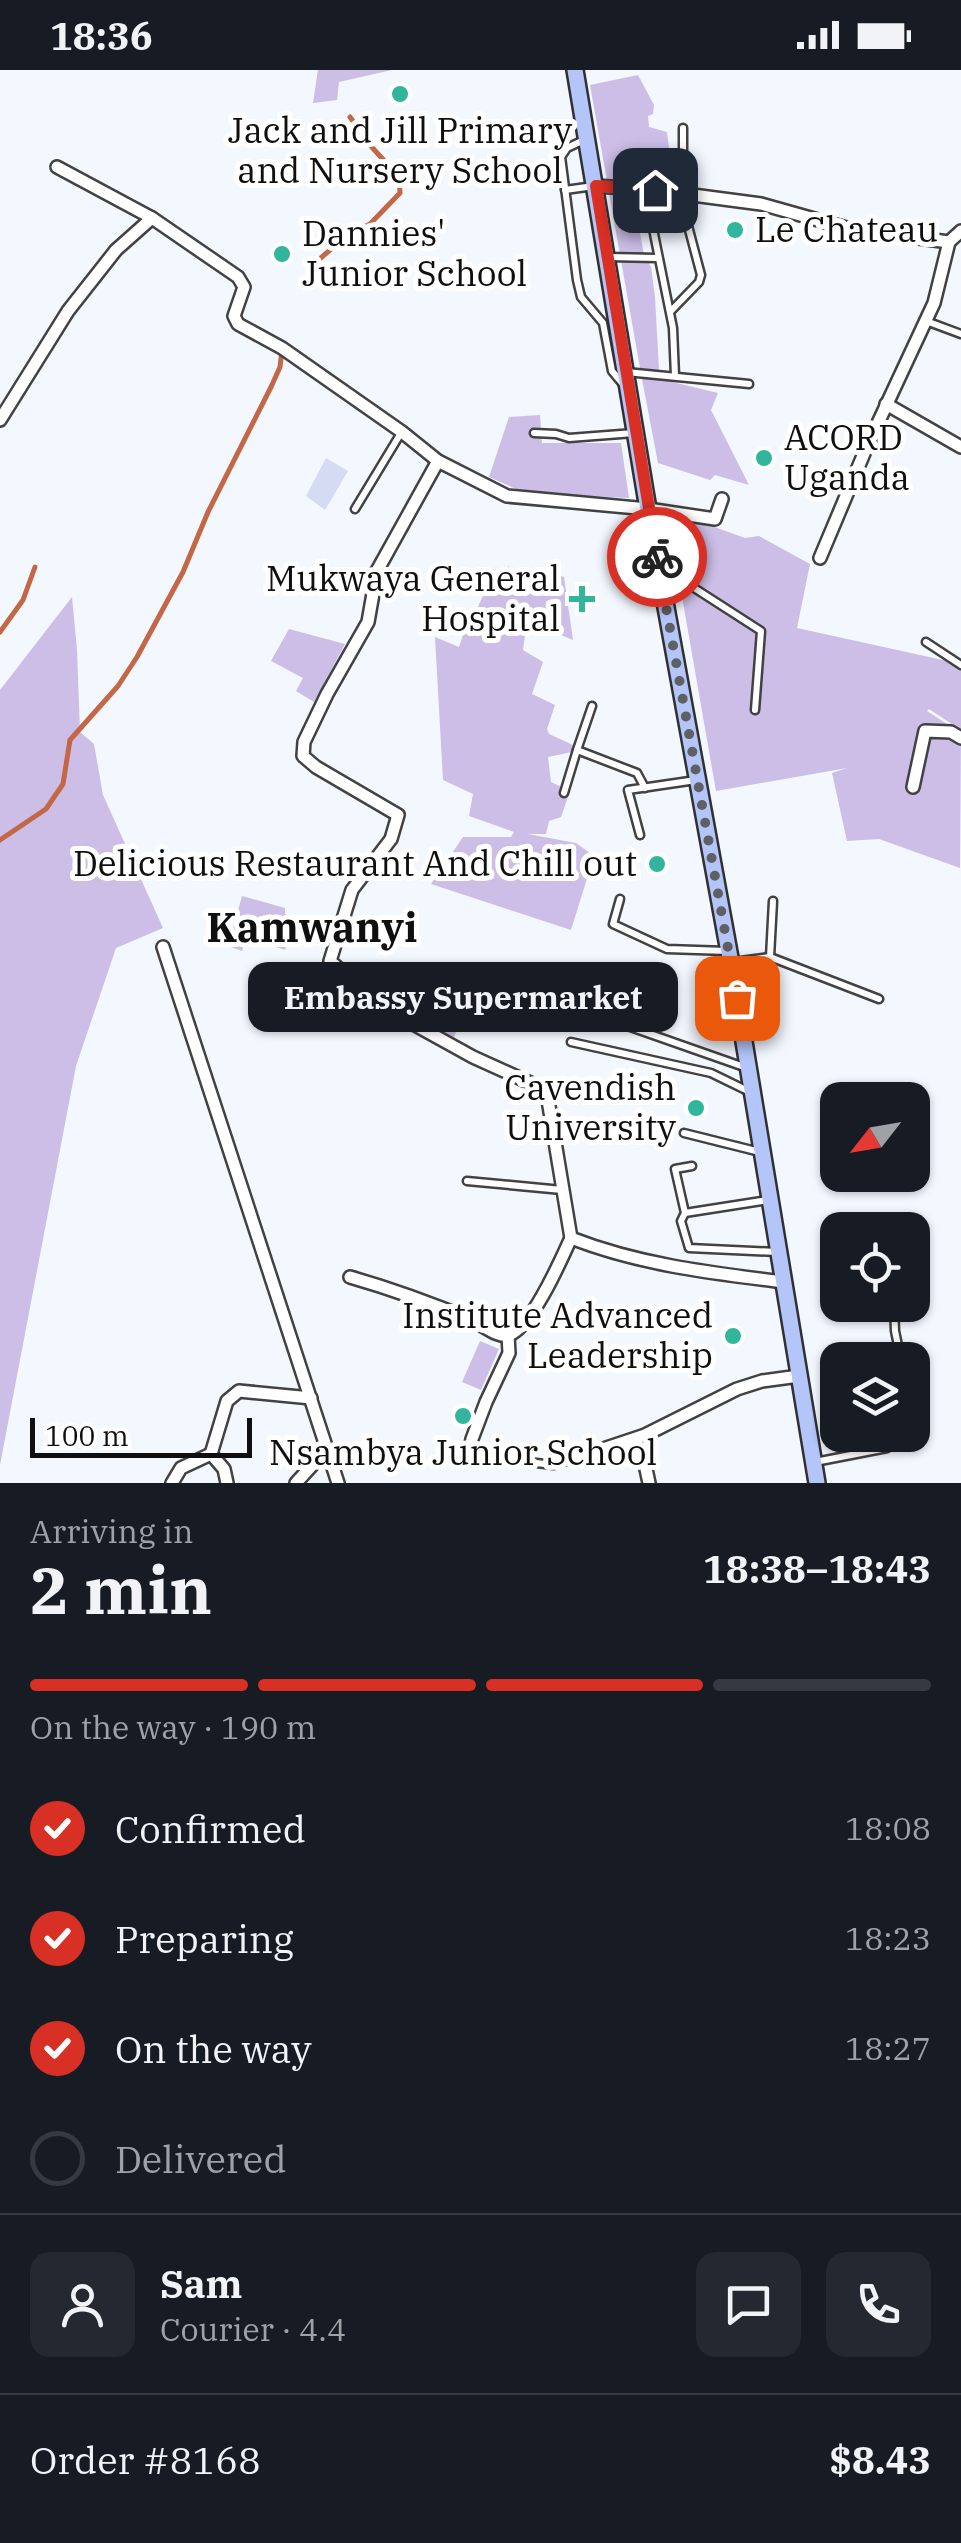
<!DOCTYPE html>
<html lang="en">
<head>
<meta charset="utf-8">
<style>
  :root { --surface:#171b24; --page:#242831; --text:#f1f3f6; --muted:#9ea1a6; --line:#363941; --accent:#d93025 }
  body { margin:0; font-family:"IBM Plex Serif",serif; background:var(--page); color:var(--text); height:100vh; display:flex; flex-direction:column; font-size:38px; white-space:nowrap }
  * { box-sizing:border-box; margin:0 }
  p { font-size:32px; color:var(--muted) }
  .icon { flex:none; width:55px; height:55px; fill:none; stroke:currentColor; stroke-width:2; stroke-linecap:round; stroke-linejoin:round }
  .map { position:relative; height:1413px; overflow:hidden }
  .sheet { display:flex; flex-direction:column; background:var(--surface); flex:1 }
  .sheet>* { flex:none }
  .needle { width:65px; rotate:239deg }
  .controls { position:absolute; left:820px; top:1012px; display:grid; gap:20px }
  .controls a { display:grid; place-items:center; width:110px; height:110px; border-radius:20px; background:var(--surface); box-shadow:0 2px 8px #0004; font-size:50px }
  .scale { position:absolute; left:30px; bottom:25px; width:222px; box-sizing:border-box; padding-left:10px; border:5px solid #0f0f0f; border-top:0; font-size:28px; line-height:35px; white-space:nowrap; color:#0f0f0f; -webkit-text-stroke:8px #fff; paint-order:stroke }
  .pin { position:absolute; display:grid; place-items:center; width:85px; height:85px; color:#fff; margin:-42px; border-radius:20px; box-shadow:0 5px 15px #0006 }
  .courier { position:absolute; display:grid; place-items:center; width:100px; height:100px; margin:-50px; border:8px solid #d93025; border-radius:50%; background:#fff; color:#222; box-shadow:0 2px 12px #0007 }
  .bubble { position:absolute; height:70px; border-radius:20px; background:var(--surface); box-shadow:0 2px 8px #0004; font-size:32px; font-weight:700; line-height:70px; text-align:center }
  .headline em { font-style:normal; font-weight:700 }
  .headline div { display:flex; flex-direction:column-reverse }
  .headline { display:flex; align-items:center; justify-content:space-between; height:170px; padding:0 30px }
  h1 { font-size:65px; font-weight:700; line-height:75px }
  .bar { display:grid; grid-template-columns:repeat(4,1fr); gap:15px 10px; align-content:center; height:120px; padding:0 30px }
  .bar i { height:12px; border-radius:8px; background:var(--line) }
  .bar .current { background:var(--accent) }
  .bar p { grid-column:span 4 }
  .line { display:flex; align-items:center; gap:25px; padding:0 30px; border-top:2px solid var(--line) }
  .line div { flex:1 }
  .round { display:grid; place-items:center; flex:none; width:105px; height:105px; border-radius:20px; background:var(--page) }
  ol { padding:0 30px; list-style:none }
  li { display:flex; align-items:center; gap:30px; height:110px }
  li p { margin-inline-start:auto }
  li .icon { padding:10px; border-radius:50%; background:var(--accent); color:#fff; stroke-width:4 }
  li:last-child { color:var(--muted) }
  li i { width:55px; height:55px; border:5px solid var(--line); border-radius:50% }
  .status { display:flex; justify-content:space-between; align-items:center; height:70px; padding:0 50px; background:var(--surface); direction:ltr }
  .status svg { height:28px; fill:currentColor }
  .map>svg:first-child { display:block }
</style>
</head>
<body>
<div class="status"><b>18:36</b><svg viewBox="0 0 49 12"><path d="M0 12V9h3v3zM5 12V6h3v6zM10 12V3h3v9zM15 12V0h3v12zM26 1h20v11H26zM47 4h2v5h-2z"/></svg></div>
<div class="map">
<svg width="961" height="1413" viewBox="0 0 961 1413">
  <rect width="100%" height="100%" fill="#f3f7fe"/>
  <!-- farmland -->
  <path fill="#d4dbf3" d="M326,388l22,13 -23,39 -19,-14z"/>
  <!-- green -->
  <g fill="#ccbee7">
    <path d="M318,0h74l-53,12 -2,18 -24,3z"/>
    <path d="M638,5l16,30 -1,9 -5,2 1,11 18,5 7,53 -12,1 -5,15 -23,-1 10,55 7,12 4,30 4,73 -19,-2 -50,-283z"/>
    <path d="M642,309h18l58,14 -7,17 38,75 -34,-10 -5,5 -52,-17z"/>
    <path d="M540,345l2,28h79l8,55 -104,-5 -36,-16 20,-60z"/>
    <path d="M692,449l53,19 14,-2 51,28 -13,64 164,36v66l-32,-21 -2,2 34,22 -1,135 -81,-29 -32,2 -15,-68 15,-5 -131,23 -46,-263z"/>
    <path d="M509,496l4,27 30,-3 13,-16 8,3 9,63 -46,-19 -4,29 20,12 -11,32 23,11 -8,24 2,5 24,11 -1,7 -24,5 3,25 19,9 -9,26 -12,4 -3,13h-18l48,9 18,13 -23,74 -140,-46 32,-47h48l3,-5 -45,-16 4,-22 -30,-14 -8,-143 24,10 6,-18 25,4 3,-10 -16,-14 15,-33z"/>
    <path d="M72,527l5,53 3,82 14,12 9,51 60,133 -47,20 -40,118 -76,399v-775z"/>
    <path d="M289,559l56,15 -31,58 -18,-11 7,-13 -32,-17z"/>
    <path d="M242,826l43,12v6l10,3 -10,33 -17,-6 -1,-4 -19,-6 -6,17 -14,-5z"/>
    <path d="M441,893l11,8 -8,27 24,7 -14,32 -57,-23 12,-42 24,10z"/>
    <path d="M480,1271l19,8 -18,41 -19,-8z"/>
  </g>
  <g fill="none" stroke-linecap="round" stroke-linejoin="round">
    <!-- stream -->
    <g stroke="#c46747" stroke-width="5">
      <path d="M321,210l-6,-17 30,-26 25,-13 30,-31 -1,-16 -30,-33 -19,-27"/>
      <path d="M0,562l23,-32 12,-33"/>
      <path d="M0,770l46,-31 17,-25 7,-44 48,-54 19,-29 46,-85 25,-60 63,-125 9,-20 2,-17"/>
    </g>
    <!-- service casing -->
    <g stroke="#424242" stroke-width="11">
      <g id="service">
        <path d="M683,58v64"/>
        <path d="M586,69l-19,9 -6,9 16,123 4,17 22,26 9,48 10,12"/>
        <path d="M565,120l29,-4"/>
        <path d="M608,187l49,1"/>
        <path d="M670,242l29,-30 2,-7 -18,-68c-9,-6 -22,-4 -32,-2l-2,4 24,119 2,48"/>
        <path d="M926,251l35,13"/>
        <path d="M626,302l123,12"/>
        <path d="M534,363l22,1 13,4 65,-5"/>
        <path d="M355,439l46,-76"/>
        <path d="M655,470l-20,4 -7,4 -2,6 6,24 28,2"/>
        <path d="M664,518l24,-4 73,47 -6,79"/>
        <path d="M926,572l35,23"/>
        <path d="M592,636l-15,44 60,23 8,15"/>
        <path d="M564,723l13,-43"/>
        <path d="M640,765l-12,-45 68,-10"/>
        <path d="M620,829l-7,25 54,25 60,2"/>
        <path d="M770,887l3,-56"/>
        <path d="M733,892l37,-5 109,42"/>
        <path d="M579,939l168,59"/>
        <path d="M571,972l140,31 39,19"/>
        <path d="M684,1063l76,19"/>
        <path d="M692,1096l-17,3 10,44 83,-13"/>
        <path d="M467,1111l95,9"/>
        <path d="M685,1143l-4,8 8,27 88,4"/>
        <path d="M894,1235l1,26 6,29"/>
        <path d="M912,1338v11"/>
        <path d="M527,1392l27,3 51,-17"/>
        <path d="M815,1392l72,-14 15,-13"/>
      </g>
    </g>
    <!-- minor casing -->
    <g stroke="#424242" stroke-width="16">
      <g id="minor">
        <path d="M57,97l95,51"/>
        <path d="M596,116l59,4 106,14 89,25 99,13"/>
        <path d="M886,334l75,43"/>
        <path d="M0,350l68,-109 48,-61 36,-32 86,59 6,10 -10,29 4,8 44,24 120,84 36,29 69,35 141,13 67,10 7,-20"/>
        <path d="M438,391l-61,110 -9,51 -41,72 -23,48 -1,14 13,11 82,48 -7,24 -39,51 -22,71 48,41 19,13 76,42 64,29 11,14 23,138c69,27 140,35 213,44"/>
        <path d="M820,488l45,-107 69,-148 15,-61 12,-11"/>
        <path d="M913,717l12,-56 26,1 10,6"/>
        <path d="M163,877l175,536"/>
        <path d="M350,1207c42,12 83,27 124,44 10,5 24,17 35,14 23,-8 52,-75 62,-97"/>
        <path d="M606,1378l39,-13 92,-46 25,-8 37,-5"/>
        <path d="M211,1384l16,-53 12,-10 72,7"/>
        <path d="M469,1386l3,-17 14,-37 23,-49 -1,-18"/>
        <path d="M646,1399l3,14"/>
        <path d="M172,1413l9,-15 30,-14 13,15 3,14"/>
        <path d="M296,1413l31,-34"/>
      </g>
    </g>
    <!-- secondary casing -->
    <g stroke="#313131" stroke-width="20">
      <path id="secondary" d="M575,0l73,439 83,454 86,520"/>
    </g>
    <!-- service -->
    <use href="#service" stroke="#fff" stroke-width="6"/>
    <!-- minor -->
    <use href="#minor" stroke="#fff" stroke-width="11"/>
    <!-- secondary -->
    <use href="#secondary" stroke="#b3c5f9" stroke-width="15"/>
  </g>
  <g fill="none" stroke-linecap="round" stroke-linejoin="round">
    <!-- done -->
    <path stroke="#5f6063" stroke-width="10" stroke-dasharray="0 18" d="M657,487l80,441"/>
    <!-- route -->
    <path stroke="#d93025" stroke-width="12" d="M655,120l-59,-4 61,371"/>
  </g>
  <!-- markers -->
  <g fill="#31b69c" stroke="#fff" stroke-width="4">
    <circle cx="400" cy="24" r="10"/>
    <circle cx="735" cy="160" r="10"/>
    <circle cx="282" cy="184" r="10"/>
    <circle cx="764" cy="388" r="10"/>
    <path d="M577 514h10v10h10v10h-10v10h-10v-10h-10v-10h10z"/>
    <circle cx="657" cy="794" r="10"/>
    <circle cx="696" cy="1038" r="10"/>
    <circle cx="733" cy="1266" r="10"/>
    <circle cx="463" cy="1346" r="10"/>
  </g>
  <g text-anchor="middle" stroke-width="10" stroke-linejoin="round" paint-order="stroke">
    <!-- poi labels -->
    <g font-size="35" fill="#0f0f0f" stroke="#fff" text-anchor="end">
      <text x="400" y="73" text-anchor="middle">Jack and Jill Primary<tspan x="400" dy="40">and Nursery School</tspan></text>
      <text x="755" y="172" text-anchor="start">Le Chateau</text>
      <text x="302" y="176" text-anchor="start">Dannies'<tspan x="302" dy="40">Junior School</tspan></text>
      <text x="784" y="380" text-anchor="start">ACORD<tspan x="784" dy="40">Uganda</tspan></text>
      <text x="560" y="521">Mukwaya General<tspan x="560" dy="40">Hospital</tspan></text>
      <text x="637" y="806">Delicious Restaurant And Chill out</text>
      <text x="676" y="1030">Cavendish<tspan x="676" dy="40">University</tspan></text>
      <text x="713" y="1258">Institute Advanced<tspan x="713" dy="40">Leadership</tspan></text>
      <text x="463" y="1395" text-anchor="middle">Nsambya Junior School</text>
    </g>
    <!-- quarter labels -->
    <g font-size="40" font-weight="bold" fill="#0f0f0f" stroke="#fff">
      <text x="312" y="872">Kamwanyi</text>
    </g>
  </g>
</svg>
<div class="controls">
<a><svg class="needle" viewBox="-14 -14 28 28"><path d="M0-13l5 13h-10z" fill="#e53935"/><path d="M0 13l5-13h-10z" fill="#9ea1a6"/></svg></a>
<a><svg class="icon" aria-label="locate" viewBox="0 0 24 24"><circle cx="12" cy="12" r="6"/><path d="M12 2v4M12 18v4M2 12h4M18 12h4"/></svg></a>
<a><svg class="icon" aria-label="layers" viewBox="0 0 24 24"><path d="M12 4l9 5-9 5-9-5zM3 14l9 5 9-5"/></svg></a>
</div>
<div class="scale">100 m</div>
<div class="pin" style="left:737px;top:928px;background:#ea580c"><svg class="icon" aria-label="bag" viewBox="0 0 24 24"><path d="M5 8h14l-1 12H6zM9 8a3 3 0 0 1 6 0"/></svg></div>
<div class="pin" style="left:655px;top:120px;background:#1f2937"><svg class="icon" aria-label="home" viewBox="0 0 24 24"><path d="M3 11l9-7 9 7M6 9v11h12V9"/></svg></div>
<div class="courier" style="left:657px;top:487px"><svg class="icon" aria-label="bike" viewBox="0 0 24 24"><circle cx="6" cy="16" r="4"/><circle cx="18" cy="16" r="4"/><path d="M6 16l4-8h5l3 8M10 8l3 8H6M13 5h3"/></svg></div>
<div class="bubble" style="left:248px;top:892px;width:430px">Embassy Supermarket</div>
</div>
<section class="sheet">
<div class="headline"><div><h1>2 min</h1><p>Arriving in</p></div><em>18:38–18:43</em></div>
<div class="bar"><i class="current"></i><i class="current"></i><i class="current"></i><i></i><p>On the way · 190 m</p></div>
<ol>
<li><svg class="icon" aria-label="check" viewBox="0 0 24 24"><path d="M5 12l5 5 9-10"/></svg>Confirmed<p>18:08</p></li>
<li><svg class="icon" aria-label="check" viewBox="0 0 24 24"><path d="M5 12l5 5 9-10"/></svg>Preparing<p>18:23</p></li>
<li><svg class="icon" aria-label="check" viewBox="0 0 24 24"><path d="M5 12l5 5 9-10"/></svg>On the way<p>18:27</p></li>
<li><i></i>Delivered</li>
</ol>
<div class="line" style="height:180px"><a class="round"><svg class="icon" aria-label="person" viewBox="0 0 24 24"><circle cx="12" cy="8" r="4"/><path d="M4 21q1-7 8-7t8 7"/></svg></a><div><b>Sam</b><p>Courier · 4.4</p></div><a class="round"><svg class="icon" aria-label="chat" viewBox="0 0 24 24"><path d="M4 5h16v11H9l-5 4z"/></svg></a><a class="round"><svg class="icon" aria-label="phone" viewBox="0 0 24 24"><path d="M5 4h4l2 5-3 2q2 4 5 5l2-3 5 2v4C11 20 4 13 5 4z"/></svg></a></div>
<div class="line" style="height:130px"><div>Order #8168</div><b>$8.43</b></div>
</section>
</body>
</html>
